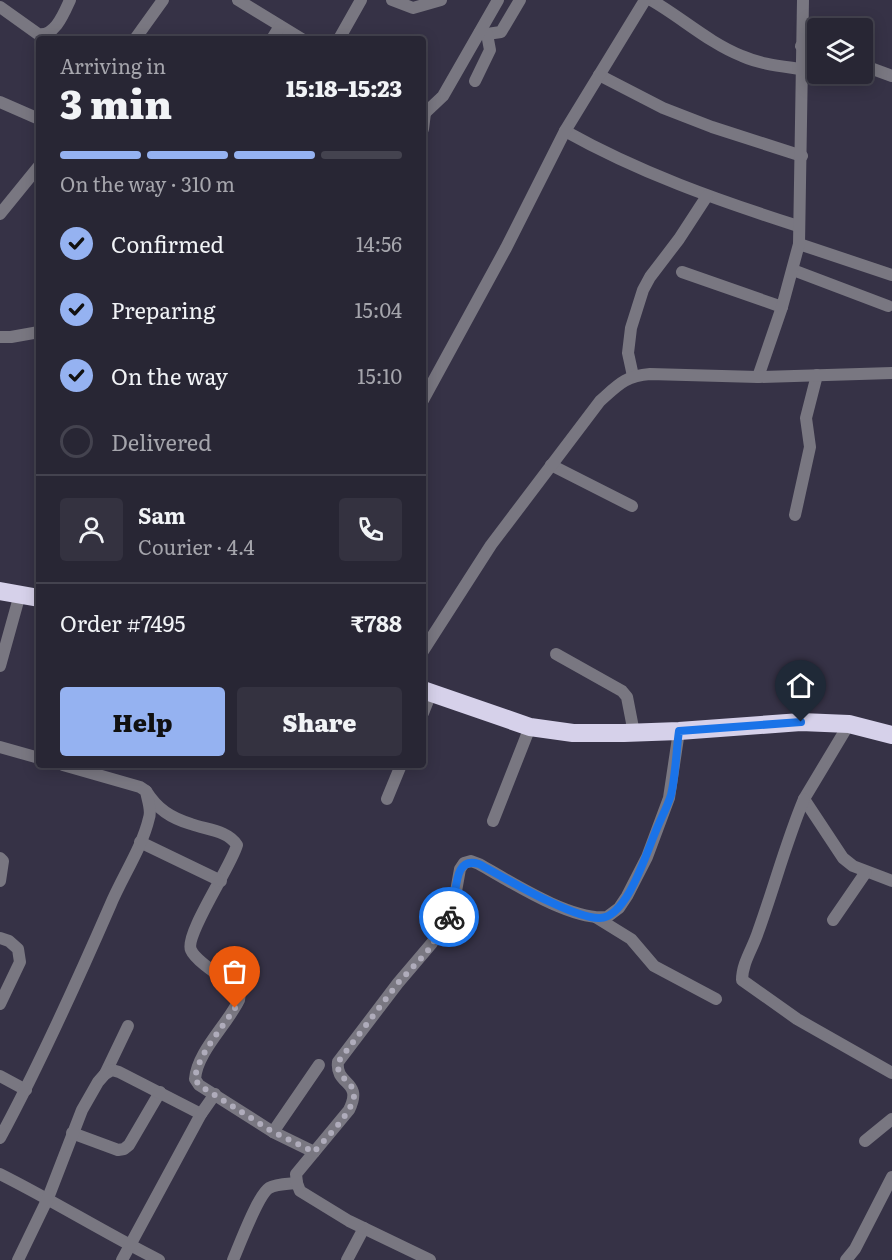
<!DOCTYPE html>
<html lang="en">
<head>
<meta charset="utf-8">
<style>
  :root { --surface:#282634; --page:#343240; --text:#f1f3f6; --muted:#a5a5ac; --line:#44434f; --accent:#95b2f1 }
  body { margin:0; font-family:Literata,serif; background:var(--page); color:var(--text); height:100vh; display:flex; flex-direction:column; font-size:22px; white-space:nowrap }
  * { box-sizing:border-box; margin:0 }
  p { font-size:20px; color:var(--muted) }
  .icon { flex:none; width:33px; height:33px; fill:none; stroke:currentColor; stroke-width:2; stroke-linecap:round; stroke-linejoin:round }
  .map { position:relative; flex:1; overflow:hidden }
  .details { position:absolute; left:36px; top:36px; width:390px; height:732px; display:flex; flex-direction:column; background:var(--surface); border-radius:6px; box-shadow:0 3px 15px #0003,0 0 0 2px var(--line) }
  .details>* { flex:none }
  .fabs { position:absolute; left:807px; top:18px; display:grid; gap:12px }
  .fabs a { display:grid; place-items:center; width:66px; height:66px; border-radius:6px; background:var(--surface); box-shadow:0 3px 15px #0003,0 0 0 2px var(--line); font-size:30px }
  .pin { position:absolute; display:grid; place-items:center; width:51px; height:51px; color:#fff; margin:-62px -26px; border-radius:50% 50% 50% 0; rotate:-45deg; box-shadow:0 0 6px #0007 }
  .pin .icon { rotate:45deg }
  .courier { position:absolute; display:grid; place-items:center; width:60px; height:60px; margin:-30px; border:4px solid #1a73e8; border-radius:50%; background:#fff; color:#222; box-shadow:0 2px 8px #0007 }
  .headline em { font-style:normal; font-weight:800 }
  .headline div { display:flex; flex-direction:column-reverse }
  .headline { display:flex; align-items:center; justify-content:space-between; height:102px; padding:0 24px }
  h1 { font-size:39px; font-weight:800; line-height:45px }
  .bar { display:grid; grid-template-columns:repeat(4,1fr); gap:9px 6px; align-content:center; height:72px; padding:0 24px }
  .bar i { height:8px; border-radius:4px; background:var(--line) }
  .bar .selected { background:var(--accent) }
  .bar p { grid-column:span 4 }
  .line { display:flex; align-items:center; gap:15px; padding:0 24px; border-top:2px solid var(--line) }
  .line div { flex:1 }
  .round { display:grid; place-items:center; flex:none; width:63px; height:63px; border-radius:6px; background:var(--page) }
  ol { padding:0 24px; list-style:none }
  li { display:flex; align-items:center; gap:18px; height:66px }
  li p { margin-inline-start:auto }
  li .icon { padding:6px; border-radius:50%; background:var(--accent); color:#111; stroke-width:4 }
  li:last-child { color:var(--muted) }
  li i { width:33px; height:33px; border:3px solid var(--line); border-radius:50% }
  .action { display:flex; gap:12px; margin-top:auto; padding:12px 24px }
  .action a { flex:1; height:69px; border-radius:6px; background:var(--accent); color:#111; font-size:24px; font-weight:800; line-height:69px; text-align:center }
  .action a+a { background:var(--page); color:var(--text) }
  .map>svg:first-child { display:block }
</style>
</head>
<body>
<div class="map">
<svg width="892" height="1260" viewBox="0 0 892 1260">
  <rect width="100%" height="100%" fill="#363246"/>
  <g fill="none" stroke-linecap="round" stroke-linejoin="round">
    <!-- minor -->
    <g stroke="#797781" stroke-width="12">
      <path d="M238,0l64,39"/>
      <path d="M392,0l21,8 28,-8"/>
      <path d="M651,0c30,17 58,43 91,56 18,8 38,10 58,13"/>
      <path d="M0,7l38,27c17,3 26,-21 32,-34"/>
      <path d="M480,32l7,2 14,-2 19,-32"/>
      <path d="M135,39l28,-39"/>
      <path d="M272,39l8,-13"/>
      <path d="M339,39l22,-39"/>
      <path d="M801,46l17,5"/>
      <path d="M862,65l30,11"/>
      <path d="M599,75l64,33 49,19 90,29"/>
      <path d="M475,81l15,-31 -3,-16"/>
      <path d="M0,102l39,17"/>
      <path d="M423,111l2,2 -2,16"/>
      <path d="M425,113l18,-17 55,-96"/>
      <path d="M565,131c75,42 152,69 233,95"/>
      <path d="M0,214l39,-48"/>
      <path d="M799,244l93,31"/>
      <path d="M793,270l95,36"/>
      <path d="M682,272l100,35"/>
      <path d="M0,337h11l28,-5"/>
      <path d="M633,376l-5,-23 3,-25 12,-38 7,-13 29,-38 28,-43"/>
      <path d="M758,377l24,-70 17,-63 4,-244"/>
      <path d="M423,400l83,-152 59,-117 80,-131"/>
      <path d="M551,465l81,41"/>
      <path d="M795,515l15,-68 -4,-29 11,-43"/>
      <path d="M423,651l68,-106 109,-144c18,-16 25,-25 50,-27l108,3 134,-4"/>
      <path d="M556,654l66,37 5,6 7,36"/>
      <path d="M0,666l20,-72"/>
      <path d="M423,713l8,-20"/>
      <path d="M849,724l-45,75 39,59 10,8 39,15"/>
      <path d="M0,747l39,11"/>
      <path d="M146,791c11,18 25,27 45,33 16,6 36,6 46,21 -6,22 -53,90 -46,105 5,12 34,29 46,38l3,5 -1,7c-12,25 -42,52 -44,79l4,6 74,47 41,20"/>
      <path d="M387,799l14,-34"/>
      <path d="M804,799c-18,43 -30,89 -46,133 -5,16 -16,31 -16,48l55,39 95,54"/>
      <path d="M493,821l37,-94"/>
      <path d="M140,842l81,39"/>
      <path d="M0,858l3,3 -3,20"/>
      <path d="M597,918l34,21 23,27 62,33"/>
      <path d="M833,920l33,-48"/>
      <path d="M0,938l9,3 9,8 2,13 -20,42"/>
      <path d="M105,1074l23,-48"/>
      <path d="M0,1076l26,14"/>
      <path d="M273,1132l46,-67"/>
      <path d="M72,1133l46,17 6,-1 5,-4 31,-53"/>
      <path d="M0,1138c41,-76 76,-154 110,-232 12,-29 32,-58 39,-88 3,-8 -2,-19 -3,-27l-6,-4 -77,-22"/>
      <path d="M865,1141l27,-22"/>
      <path d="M0,1174c54,27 105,59 159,86"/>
      <path d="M18,1260l30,-62 34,-88 16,-28 7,-8 7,-4 7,2 82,42"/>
      <path d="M122,1260l79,-146 14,-20"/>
      <path d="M233,1260c6,-14 25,-65 36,-72 7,-4 19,-4 28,-5"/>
      <path d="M347,1260l17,-32"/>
      <path d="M430,1260l-81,-39 -49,-30 -3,-8 -1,-9 53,-64c15,-30 -14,-24 -11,-48l60,-79 34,-40 21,-35 7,-39 4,-6 7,-2 8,3c32,18 92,57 128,53l12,-9 8,-12 20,-39 22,-59 10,-67"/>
      <path d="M846,1260l9,-11 37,-72"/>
    </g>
    <!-- highway -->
    <g stroke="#d6d1ea" stroke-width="18">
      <path d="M0,591l39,7"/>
      <path d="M423,690l107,37 43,6h51l55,-2 122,-9 48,2 43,11"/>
    </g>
  </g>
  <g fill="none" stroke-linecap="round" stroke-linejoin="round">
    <!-- done -->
    <path stroke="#afacbb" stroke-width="6" stroke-dasharray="0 10.8" d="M235,1008c-13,20 -38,48 -40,71l4,6 74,47 41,20c10,-12 47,-47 39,-63 -6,-11 -17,-13 -15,-27l60,-79 29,-31 22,-35"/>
    <!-- route -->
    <path stroke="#1a73e8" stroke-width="8" d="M449,917c10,-18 1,-62 30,-53 26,14 94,55 121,54 27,-1 46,-64 55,-85 5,-13 12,-25 16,-38 5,-21 5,-44 8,-64l122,-9"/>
  </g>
</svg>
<div class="fabs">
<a><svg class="icon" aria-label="layers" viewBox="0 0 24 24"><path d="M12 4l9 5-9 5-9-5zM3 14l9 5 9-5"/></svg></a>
</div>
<div class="pin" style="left:235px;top:1008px;background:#ea580c"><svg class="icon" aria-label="bag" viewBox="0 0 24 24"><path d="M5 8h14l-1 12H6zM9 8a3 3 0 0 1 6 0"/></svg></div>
<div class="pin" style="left:801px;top:722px;background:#1f2937"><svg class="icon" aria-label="home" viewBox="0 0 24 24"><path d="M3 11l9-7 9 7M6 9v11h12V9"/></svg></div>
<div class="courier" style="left:449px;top:917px"><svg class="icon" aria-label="bike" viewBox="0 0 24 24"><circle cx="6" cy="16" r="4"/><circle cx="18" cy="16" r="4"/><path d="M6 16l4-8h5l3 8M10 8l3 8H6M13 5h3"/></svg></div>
<section class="details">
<div class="headline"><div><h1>3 min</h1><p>Arriving in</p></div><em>15:18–15:23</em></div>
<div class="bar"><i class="selected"></i><i class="selected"></i><i class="selected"></i><i></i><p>On the way · 310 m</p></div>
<ol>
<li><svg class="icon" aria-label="check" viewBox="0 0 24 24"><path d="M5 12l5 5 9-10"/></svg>Confirmed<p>14:56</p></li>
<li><svg class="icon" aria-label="check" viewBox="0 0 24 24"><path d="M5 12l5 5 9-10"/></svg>Preparing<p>15:04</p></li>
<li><svg class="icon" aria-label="check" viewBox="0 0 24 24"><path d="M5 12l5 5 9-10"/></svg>On the way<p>15:10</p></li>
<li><i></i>Delivered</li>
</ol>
<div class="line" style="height:108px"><a class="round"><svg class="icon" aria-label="person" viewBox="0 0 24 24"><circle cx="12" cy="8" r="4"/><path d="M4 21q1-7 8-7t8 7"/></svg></a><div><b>Sam</b><p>Courier · 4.4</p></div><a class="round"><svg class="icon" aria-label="phone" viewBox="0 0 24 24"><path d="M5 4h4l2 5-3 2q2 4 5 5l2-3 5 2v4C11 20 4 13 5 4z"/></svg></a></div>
<div class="line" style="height:78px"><div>Order #7495</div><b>₹788</b></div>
<div class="action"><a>Help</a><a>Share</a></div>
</section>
</div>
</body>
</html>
